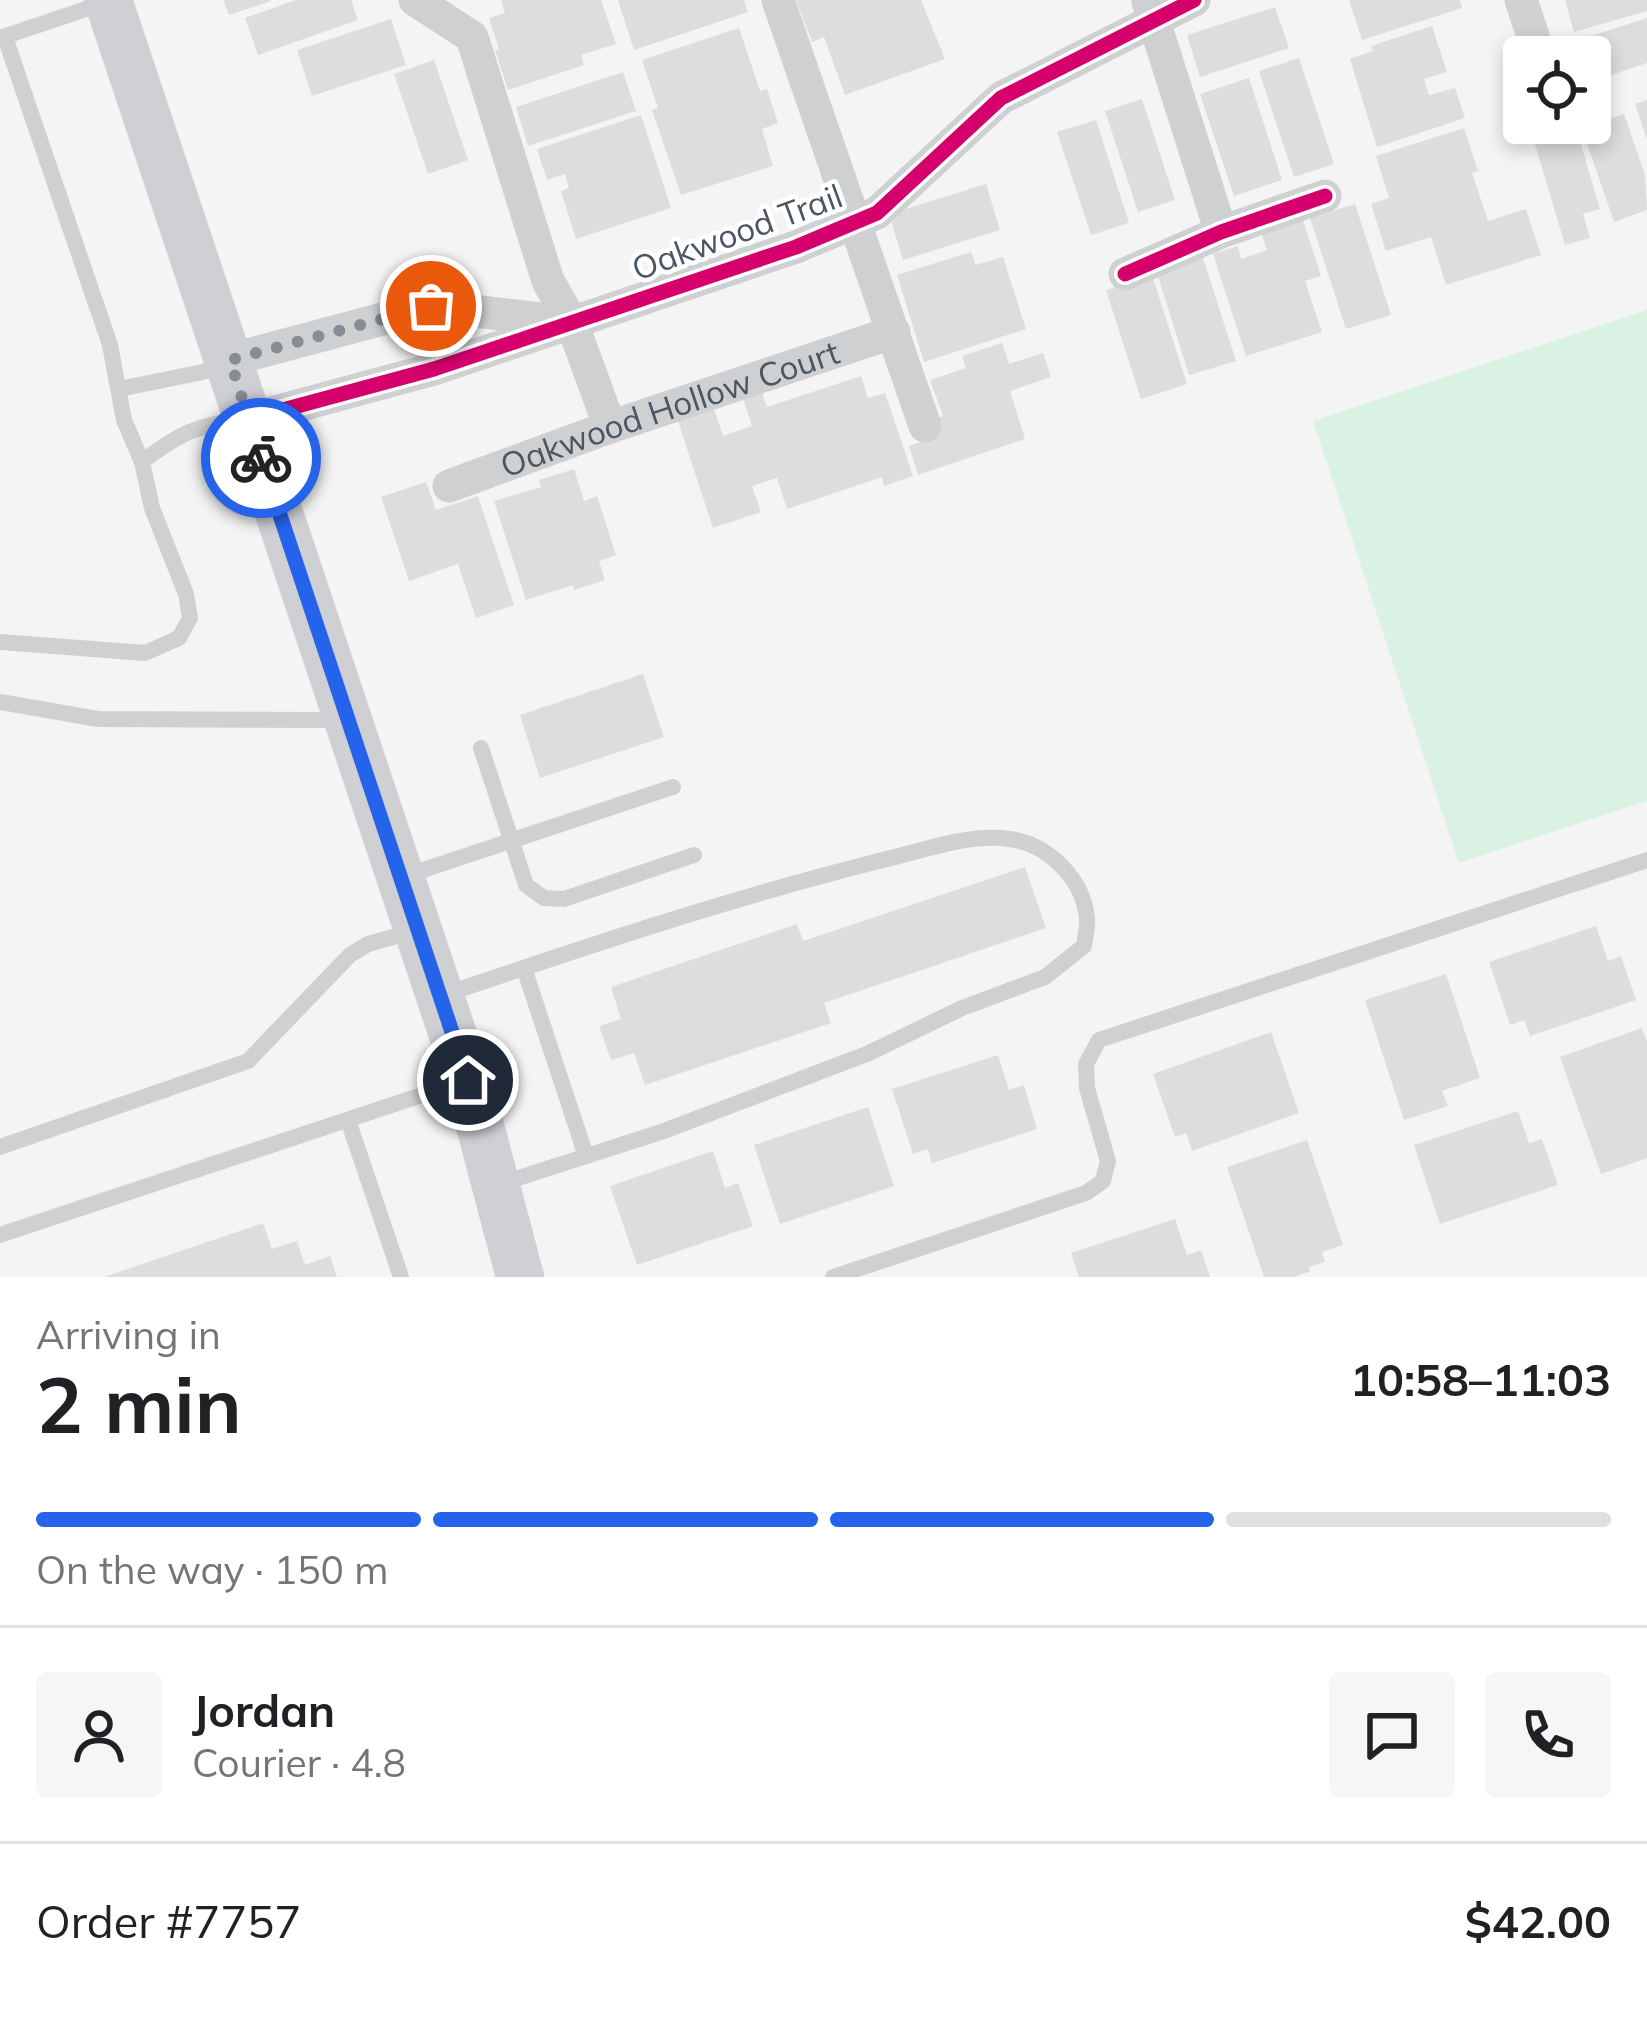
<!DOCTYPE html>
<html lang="en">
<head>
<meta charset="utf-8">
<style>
  :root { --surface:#fff; --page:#f6f6f6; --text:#202124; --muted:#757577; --line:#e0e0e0; --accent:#2563eb }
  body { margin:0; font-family:Mulish,sans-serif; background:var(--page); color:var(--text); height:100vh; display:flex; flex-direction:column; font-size:45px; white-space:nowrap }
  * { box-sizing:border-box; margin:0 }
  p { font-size:39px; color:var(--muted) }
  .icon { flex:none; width:66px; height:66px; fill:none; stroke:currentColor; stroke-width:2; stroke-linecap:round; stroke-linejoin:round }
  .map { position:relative; height:1277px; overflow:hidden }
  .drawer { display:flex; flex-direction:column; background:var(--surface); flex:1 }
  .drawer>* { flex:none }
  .tools { position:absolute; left:1503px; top:36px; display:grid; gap:24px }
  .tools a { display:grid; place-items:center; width:108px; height:108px; border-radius:12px; background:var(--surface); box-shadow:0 6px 18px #0003; font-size:60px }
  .pin { position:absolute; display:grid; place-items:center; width:102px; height:102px; color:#fff; margin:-51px; border:6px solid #fff; border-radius:50%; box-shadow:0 3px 12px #0007 }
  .courier { position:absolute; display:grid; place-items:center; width:120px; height:120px; margin:-60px; border:9px solid #2563eb; border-radius:50%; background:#fff; color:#222; box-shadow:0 3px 15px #0007 }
  .head em { font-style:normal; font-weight:700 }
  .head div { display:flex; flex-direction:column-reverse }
  .head { display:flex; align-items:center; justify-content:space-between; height:204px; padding:0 36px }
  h1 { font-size:78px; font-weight:700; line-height:90px }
  .bar { display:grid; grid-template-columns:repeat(4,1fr); gap:18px 12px; align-content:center; height:144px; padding:0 36px }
  .bar i { height:15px; border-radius:9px; background:var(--line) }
  .bar .on { background:var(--accent) }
  .bar p { grid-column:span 4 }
  .line { display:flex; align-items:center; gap:30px; padding:0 36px; border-top:3px solid var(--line) }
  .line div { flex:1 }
  .round { display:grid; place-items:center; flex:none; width:126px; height:126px; border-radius:12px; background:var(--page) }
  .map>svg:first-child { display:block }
</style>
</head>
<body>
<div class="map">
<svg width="1647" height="1277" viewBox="0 0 1647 1277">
  <rect width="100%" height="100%" fill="#f4f4f4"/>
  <!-- green -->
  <path fill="#d9f2e3" d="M1647,310v491l-188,62 -146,-442z"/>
  <!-- building -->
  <g fill="#ddddde">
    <path d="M223,0h47l1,1 -42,14z"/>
    <path d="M296,0h55l7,20 -100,35 -13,-37z"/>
    <path d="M504,0h97l15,44 -35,11 3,10 -76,25 -13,-40 4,-1 -10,-31 16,-5 -4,-12z"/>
    <path d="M618,0h126l4,12 -114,38z"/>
    <path d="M796,0h125l24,59 -100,36 -21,-58 -12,5z"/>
    <path d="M1349,0h111l2,8 -100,32z"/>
    <path d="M1565,0h82v11l-73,21z"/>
    <path d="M1275,7l14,41 -89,29 -13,-42z"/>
    <path d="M1647,18v45l-57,19v-25h-17l-4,-14z"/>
    <path d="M391,19l15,46 -94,31 -15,-46z"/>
    <path d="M1432,26l15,46 -23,7 5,16 26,-7 10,30 -88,29 -27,-88 23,-8 -2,-5z"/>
    <path d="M739,28l21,63 7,-2 11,34 -16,6 11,37 -92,29 -29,-85 6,-2 -16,-48z"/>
    <path d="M1299,58l35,106 -40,13 -35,-106z"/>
    <path d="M434,60l34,100 -40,14 -34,-100z"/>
    <path d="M623,72l13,39 -108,35 -12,-39z"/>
    <path d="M1249,78l33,102 -48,16 -34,-102z"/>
    <path d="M1142,99l33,101 -37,12 -33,-101z"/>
    <path d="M1647,100v37h-1l-11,-33z"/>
    <path d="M1624,114l21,61 2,35 -33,12 -32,-93z"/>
    <path d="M641,115l30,93 -95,31 -15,-48 8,-3 -4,-14 -18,6 -10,-31z"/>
    <path d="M1096,120l33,103 -38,12 -34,-103z"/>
    <path d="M1464,128l14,43 -6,2 16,48 38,-12 15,46 -95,30 -15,-48 -45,14 -15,-47 18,-6 -13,-42z"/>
    <path d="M1576,128l24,81 -17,5 7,24 -25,7 -31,-104z"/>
    <path d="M986,184l14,46 -97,30 -14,-46z"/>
    <path d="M1355,204l36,111 -45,14 -36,-111z"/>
    <path d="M1302,217l19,59 -16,5 17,51 -76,24 -33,-102 25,-8 3,13 26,-9 -7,-20z"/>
    <path d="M971,252l5,13 27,-8 23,72 -102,33 -27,-87z"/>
    <path d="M1203,258l33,103 -47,14 -32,-102z"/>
    <path d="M1152,275l35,109 -46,15 -35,-109z"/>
    <path d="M1002,343l7,21 34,-11 8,24 -41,14 15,48 -107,36 -9,-29 24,-8 -6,-16 16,-6 -13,-36 36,-12 -4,-12z"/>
    <path d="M861,376l7,22 17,-5 28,83 -29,10 -2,-9 -95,32 -10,-31 -25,8 9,26 -48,16 -36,-110 36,-12 10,30 29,-10 -10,-30 19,-6 6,17z"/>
    <path d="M574,469l10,32 13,-5 19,59 -17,6 6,19 -31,10 -1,-5 -47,15 -32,-99 47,-14 -2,-7z"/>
    <path d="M426,482l10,28 42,-14 36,109 -38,13 -18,-54 -49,17 -28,-84z"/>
    <path d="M643,674l21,63 -124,41 -20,-63z"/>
    <path d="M1025,867l21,61 -222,75 7,20 -186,62 -11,-32 -23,7 -12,-34 22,-7 -10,-32 186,-63 6,17z"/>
    <path d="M1596,926l12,35 13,-5 15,44 -106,36 -6,-16 -14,5 -21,-63z"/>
    <path d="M1446,974l34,104 -38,13 6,15 -44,14 -39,-120z"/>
    <path d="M1642,1028l5,14v116l-46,16 -41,-117z"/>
    <path d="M1271,1032l28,81 -107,38 -6,-18 -11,4 -22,-63z"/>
    <path d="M998,1055l11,35 15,-5 13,44 -105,34 -4,-14 -15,5 -21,-65z"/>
    <path d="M868,1107l26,79 -114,38 -26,-79z"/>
    <path d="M1518,1111l11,32 13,-4 16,46 -118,39 -26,-79z"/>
    <path d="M1307,1140l36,105 -21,7 3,10 -16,5 1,4 -16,6h-30l-37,-110z"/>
    <path d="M713,1151l12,37 13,-5 15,43 -116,39 -27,-79z"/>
    <path d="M1175,1219l12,36 14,-5 9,27h-131l-8,-24z"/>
    <path d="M263,1223l9,26 25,-8 8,24 25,-9 7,21h-233z"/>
  </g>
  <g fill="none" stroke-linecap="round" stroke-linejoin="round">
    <!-- service -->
    <g stroke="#ced0d2" stroke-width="16">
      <path d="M0,38l107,-36"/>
      <path d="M119,389l84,-17 20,-9"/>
      <path d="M142,462c36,-28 56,-38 102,-42"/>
      <path d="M0,642l145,11 34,-15 11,-20 -4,-24 -34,-86 -10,-46 -18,-42 -14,-75 -105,-308"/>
      <path d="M0,702l98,17 243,1"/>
      <path d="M481,748l45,137 18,13 20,1 130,-44"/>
      <path d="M402,877l271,-90"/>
      <path d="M524,968l62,188"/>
      <path d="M443,995c145,-49 291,-98 440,-135 40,-9 85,-27 126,-21 39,4 75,41 78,80 1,8 -2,18 -3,27l-39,31 -83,31 -95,46 -206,78 -152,49"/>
      <path d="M348,1120l53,157"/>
      <path d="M0,1147l248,-86 102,-106 18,-11 43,-12"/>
      <path d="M0,1235l467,-155"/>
      <path d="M833,1277l253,-84 17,-12 5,-20 -21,-73 -1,-24 13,-24 548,-180"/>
    </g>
    <!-- minor -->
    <g stroke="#ced0d2" stroke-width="33">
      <path d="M415,0l57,37 76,244 24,42 38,104"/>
      <path d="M778,0l147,426"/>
      <path d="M1521,0l19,57"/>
      <path d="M1148,2l73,230"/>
      <path d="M1125,274l96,-42 104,-36"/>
      <path d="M229,360l202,-54 128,15"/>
      <path d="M249,419l185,-50 362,-122 81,-34 124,-115 193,-98"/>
      <path id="s1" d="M449,486l161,-59 284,-95"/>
    </g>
    <!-- secondary -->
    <path stroke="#ced0d4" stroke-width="48" d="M108,0l360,1080 52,197"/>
    <!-- cycleway casing -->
    <g stroke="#fff" stroke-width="22">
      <g id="cycleway">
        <path d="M1125,274l96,-42 104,-36"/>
        <path d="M249,419l185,-50 362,-122 81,-34 124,-115 193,-98"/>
      </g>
    </g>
    <!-- cycleway -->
    <use href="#cycleway" stroke="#d6006c" stroke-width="15"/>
  </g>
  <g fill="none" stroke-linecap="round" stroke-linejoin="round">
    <!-- done -->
    <path stroke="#868d94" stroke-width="12" stroke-dasharray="0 21.6" d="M261,458l-31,-98 201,-54"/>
    <!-- route -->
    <path stroke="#2563eb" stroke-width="15" d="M261,458l207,622"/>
  </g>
  <g text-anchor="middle" stroke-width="9" stroke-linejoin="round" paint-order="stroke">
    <!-- street labels -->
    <g font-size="33" fill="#4a5661" stroke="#fff">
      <text transform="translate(737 232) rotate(-20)" y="12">Oakwood Trail</text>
      <text dy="12" stroke="none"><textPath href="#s1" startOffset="234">Oakwood Hollow Court</textPath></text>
    </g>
  </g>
</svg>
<div class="tools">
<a><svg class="icon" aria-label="locate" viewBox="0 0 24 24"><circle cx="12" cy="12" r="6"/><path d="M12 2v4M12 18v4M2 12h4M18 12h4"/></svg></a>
</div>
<div class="pin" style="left:431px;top:306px;background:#ea580c"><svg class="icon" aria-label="bag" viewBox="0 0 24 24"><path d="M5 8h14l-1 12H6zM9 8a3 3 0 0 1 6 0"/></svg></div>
<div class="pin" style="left:468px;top:1080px;background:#1f2937"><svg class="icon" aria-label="home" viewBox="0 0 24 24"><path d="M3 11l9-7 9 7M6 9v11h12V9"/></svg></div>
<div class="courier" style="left:261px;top:458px"><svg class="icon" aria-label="bike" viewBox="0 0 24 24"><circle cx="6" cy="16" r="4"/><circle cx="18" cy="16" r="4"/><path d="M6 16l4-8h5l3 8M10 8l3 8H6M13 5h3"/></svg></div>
</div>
<section class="drawer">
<div class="head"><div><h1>2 min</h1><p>Arriving in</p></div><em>10:58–11:03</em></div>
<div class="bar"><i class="on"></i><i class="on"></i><i class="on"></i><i></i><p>On the way · 150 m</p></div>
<div class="line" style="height:216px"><a class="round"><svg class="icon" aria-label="person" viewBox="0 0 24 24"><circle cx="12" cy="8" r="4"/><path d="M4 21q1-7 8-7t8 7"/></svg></a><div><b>Jordan</b><p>Courier · 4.8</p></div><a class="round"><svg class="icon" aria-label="chat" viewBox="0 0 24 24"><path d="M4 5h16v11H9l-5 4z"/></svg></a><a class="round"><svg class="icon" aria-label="phone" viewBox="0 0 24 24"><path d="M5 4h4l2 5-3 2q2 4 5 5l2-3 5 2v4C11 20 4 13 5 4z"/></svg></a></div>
<div class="line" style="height:156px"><div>Order #7757</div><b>$42.00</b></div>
</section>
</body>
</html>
